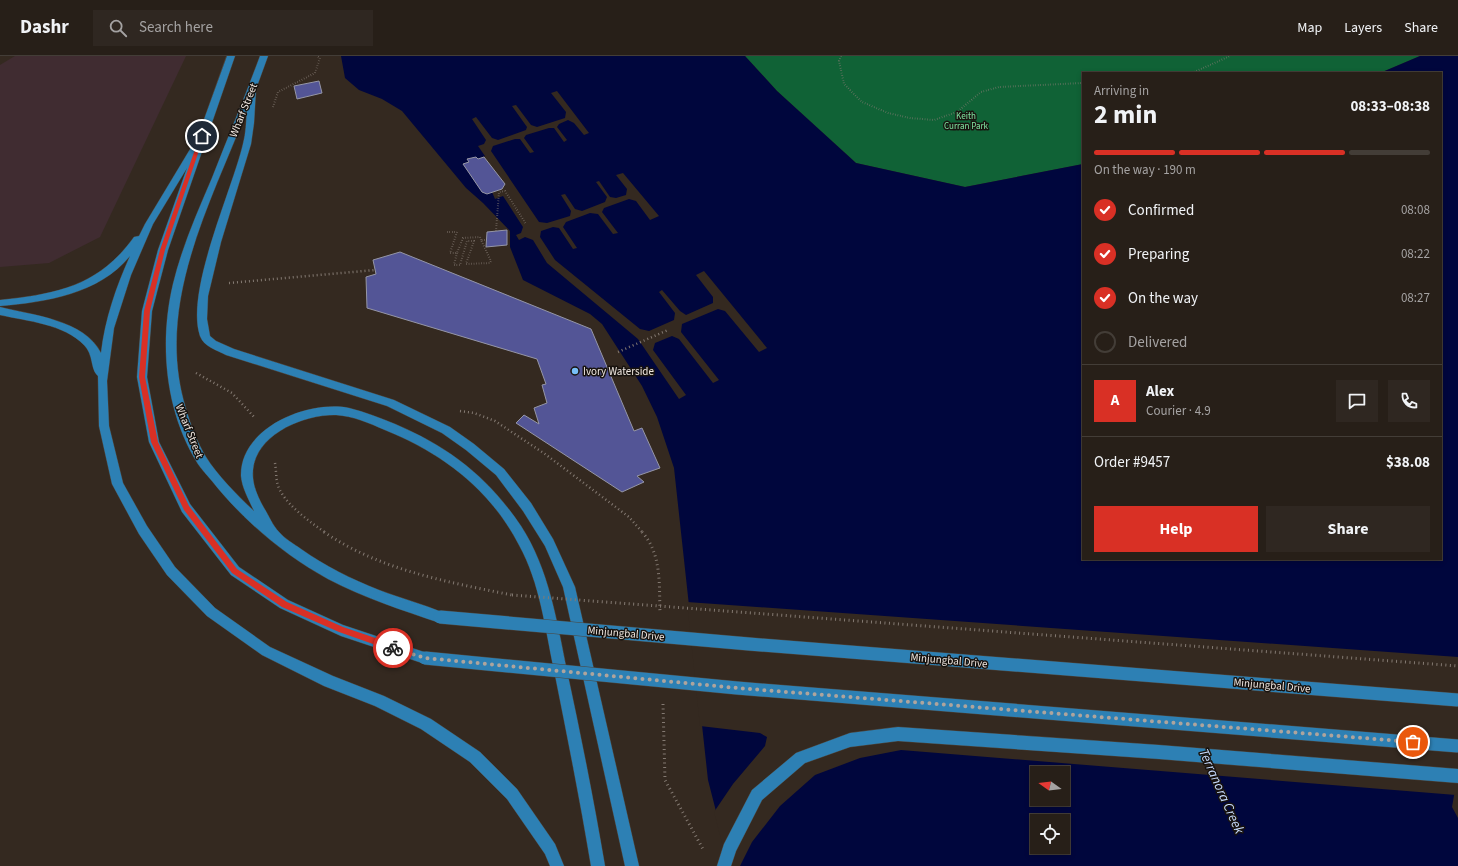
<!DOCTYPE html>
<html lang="en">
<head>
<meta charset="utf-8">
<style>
  :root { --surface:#271f18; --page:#2f2721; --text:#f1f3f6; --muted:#a4a2a2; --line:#433d37; --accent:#d93025 }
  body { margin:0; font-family:"Source Sans 3",sans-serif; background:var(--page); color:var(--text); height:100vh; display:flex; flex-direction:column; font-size:15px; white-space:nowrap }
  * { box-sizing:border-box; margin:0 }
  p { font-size:13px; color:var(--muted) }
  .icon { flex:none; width:22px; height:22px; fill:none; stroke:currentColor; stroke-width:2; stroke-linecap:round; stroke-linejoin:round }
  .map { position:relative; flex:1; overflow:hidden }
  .drawer { position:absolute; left:1082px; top:16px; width:360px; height:488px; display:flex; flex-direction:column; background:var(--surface); border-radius:0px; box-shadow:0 2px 6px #0003,0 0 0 1px var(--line) }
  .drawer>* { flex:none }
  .needle { width:26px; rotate:284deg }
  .tools { position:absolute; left:1030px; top:710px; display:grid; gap:8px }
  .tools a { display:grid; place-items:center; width:40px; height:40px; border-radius:0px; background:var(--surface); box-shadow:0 2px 6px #0003,0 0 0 1px var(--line); font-size:20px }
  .pin { position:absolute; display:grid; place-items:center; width:34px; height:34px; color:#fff; margin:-17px; border:2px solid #fff; border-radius:50%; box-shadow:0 1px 4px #0007 }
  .courier { position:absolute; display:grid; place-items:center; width:40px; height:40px; margin:-20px; border:3px solid #d93025; border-radius:50%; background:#fff; color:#222; box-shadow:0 1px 5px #0007 }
  .head em { font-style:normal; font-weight:700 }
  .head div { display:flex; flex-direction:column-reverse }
  .head { display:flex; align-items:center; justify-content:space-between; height:68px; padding:0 12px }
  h1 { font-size:26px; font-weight:700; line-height:30px }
  .bar { display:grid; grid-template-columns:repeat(4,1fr); gap:6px 4px; align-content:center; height:48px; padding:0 12px }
  .bar i { height:5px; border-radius:3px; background:var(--line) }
  .bar .current { background:var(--accent) }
  .bar p { grid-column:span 4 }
  .line { display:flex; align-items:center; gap:10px; padding:0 12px; border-top:1px solid var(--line) }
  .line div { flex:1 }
  .round { display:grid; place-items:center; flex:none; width:42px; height:42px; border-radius:0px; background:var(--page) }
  ol { padding:0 12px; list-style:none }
  li { display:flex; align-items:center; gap:12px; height:44px }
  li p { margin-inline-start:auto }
  li .icon { padding:4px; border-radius:50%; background:var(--accent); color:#fff; stroke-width:4 }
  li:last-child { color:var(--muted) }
  li i { width:22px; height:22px; border:2px solid var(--line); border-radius:50% }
  .primary-button { display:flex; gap:8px; margin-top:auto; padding:8px 12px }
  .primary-button a { flex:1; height:46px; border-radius:0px; background:var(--accent); color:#fff; font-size:16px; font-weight:700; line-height:46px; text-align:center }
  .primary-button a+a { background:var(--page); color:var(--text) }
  header { display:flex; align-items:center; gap:24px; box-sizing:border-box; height:56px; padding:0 20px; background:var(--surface); border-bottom:1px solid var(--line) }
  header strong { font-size:19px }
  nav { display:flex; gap:22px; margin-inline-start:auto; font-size:14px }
  .search { width:280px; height:36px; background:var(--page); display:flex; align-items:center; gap:10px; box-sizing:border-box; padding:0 14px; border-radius:0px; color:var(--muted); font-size:15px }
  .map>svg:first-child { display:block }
</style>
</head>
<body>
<header>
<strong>Dashr</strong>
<div class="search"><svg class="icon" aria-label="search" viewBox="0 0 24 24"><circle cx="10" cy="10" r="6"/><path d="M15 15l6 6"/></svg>Search here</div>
<nav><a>Map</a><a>Layers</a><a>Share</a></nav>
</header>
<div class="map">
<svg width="1458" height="810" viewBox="0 0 1458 810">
  <rect width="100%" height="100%" fill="#342920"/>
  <!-- commercial -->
  <path fill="#402c31" d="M15,0h171l-86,181 -51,26 -49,4v-202z"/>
  <!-- forest -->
  <path fill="#106236" d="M745,0h675l-40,17h-297v91l-118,23 -109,-24 -79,-72z"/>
  <!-- water -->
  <path fill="#00063d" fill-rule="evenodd" d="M341,0h404l32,35 79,72 109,24 118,-23v395h358v-486h-61l40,-17h38v717l-6,34 6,11v48h-728l-22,-86 -34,-312 -17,-51 -15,-31 -40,-62 -12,-10 -67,-34 -13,-33v-16l-27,-28 -17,-15 -64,-77 -20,-12 -23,-9 -14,-12zM1037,717h26v26h-26zM1037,765h26v26h-26z"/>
  <!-- pier -->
  <g fill="#342920">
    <path d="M557,35l32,42 -5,2 -10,-12 -6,-3 -9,4 -2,3 10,13 -3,2 -10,-14h-5l-23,7 -2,3 10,14 -4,1 -10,-14h-5l-22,7 -2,5 48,71 8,1 23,-7 1,-5 -10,-16 4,-1 10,15 7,2 23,-9 2,-5 -11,-15 3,-1 11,16 6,1 10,-3 1,-6 -11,-14 7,-2 36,43 -9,4 -14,-19 -7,-2 -25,9 -2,4 16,21 -5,1 -15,-20 -8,-1 -24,9 -3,5 14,21 -4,1 -14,-21 -6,-1 -12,4 -1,6 15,23 85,69 9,2 25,-11 1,-7 -16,-21 3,-2 18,21 6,4 27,-12v-6l-17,-22 8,-4 63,77 -8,4 -34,-41 -7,-2 -36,15 -1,8 38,48 -6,3 -34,-44 -7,-3 -17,7 -2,7 33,45 -7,4 -41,-60 -91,-76 -14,-23 -8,-3 -6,3 -3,-5 5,-2 2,-6 -20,-31 -8,3 -3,-7 -5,2 -5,-2 -19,-28 6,-2 -2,-3 9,-2 2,2 7,-3 -7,-10 6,-2 2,-4 -14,-21 4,-2 16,21 6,2 28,-10 1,-3 -15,-21 4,-1 15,20 6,2 28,-9 1,-6 -15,-19z"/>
    <path d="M687,546l771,55v129l-2,9 -555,-45 -41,8 -45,17 -35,31 -28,36 -12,24h-12l-14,-54 19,-28 32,-38 2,-9 -7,-4 -60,-7z"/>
  </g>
  <!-- building -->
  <g fill="#535596" stroke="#9596a6">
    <path d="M319,25l3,12 -25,6 -3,-13z"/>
    <path d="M476,101l2,2 6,-2 21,27 -3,5 -15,5 -5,-2 -19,-28 6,-2 -2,-3z"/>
    <path d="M507,174v15l-21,2 1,-15z"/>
    <path d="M400,196l191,77 43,102 8,-3 18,40 -23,8 7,6 -22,10 -106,-69 8,-8 15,9 -5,-16 13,-5 -5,-18 4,-1 -9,-25 -170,-51 -1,-31 10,-3 -3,-14z"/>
  </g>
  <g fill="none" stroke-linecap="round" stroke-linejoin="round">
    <!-- secondary casing -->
    <g stroke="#4e443b" stroke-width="1">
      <g id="secondary">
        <path d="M227,0h8l-67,194 -16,61 -5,66 12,65 31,62 49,63 49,33 55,25 87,29 1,4 -1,4 -5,2 -84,-28 -61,-28 -49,-33 -49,-63 -33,-70 -12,-65 5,-66 16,-61 29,-82 -34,56 -22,51 -17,53 -7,53 2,45 14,57 24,43 28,41 40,41 55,39 63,29 51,20 47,23 49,33 37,37 38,55 9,22h-14l-5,-12 -38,-55 -37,-37 -49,-33 -46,-23 -51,-20 -62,-31 -55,-39 -40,-41 -28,-41 -27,-50 -13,-58 -1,-50c-8,-7 -4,-21 -14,-31 -20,-21 -57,-24 -84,-30v-8c32,8 85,13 101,46 4,-34 15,-66 29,-97 -31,38 -84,46 -130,50v-6c57,-6 99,-14 134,-63l5,-1 6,-12 53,-88z"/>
        <path d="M260,0h8l-12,33 -2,34 -3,21 -30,98 -13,54 -1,23 3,17 6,5 18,8 160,51 56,27 24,17 30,25 27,34 22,36 22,48 64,279h-14l-62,-279 -18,-41 -22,-35 -27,-36 -30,-25 -24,-17 -55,-27 -161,-51c-9,-5 -22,-8 -26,-19 -15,-45 32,-145 43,-192 3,-11 3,-22 4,-34 -37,95 -93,195 -61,299 5,17 11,33 20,48 11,18 32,39 48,54 -5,-11 -12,-23 -13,-35 -1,-49 68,-76 108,-68 16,4 31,10 46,16 54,23 93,53 126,102 28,43 36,96 46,145 14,65 27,130 38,195h-14c-11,-66 -24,-131 -37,-196 -9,-42 -14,-87 -35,-125 -29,-56 -77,-92 -134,-115 -16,-7 -32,-14 -49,-15 -34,-1 -87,22 -83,63 1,11 6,21 11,30 5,8 9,18 15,24 6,7 15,12 22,17 24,17 50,30 78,41 21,8 44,14 65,23l2,4 -2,4 -4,2c-38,-13 -76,-25 -112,-44 -44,-24 -85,-59 -116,-98 -5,-6 -10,-11 -14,-17 -33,-52 -39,-121 -25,-180 9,-37 24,-71 39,-106 16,-41 33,-81 48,-122z"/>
        <path d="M898,671l261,18 299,24v14l-299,-24 -261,-18 -48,6 -45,16 -43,37 -26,51 -5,15h-14l7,-22 28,-54 44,-37 54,-20z"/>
      </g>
    </g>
    <!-- path-far2 -->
    <g stroke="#847a72" stroke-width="2" stroke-dasharray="0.5 2" stroke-linecap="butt">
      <path d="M841,0l-2,5 5,23 18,18 26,11 22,5 24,2 23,-8 24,-20 18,-5 84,-4"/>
      <path d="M1192,17l38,-17"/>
      <path d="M273,51l5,-15 37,-19 5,-15 -3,-2"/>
      <path d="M496,175l3,-39 6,-1 21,33"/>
      <path d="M447,176h10l-7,21h7l6,-15 17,-1 1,3"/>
      <path d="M457,197l-3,12h6l7,-24h7l-8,23 24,-1 1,-2 -10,-21h5"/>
    </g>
    <!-- path-far1 -->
    <g stroke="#847a72" stroke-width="2.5" stroke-dasharray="1 3" stroke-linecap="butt">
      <path d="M229,227l146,-13"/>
      <path d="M618,296l50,-22"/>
      <path d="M196,317l36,20 23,25"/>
      <path d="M460,355l14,2 21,8 50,33 84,63 14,16"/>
      <path d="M275,407c1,6 1,13 2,19 4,20 33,40 49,51"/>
    </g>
    <!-- path -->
    <g stroke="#847a72" stroke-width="3" stroke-dasharray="1 3.5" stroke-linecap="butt">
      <path d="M324,476c56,38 123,50 188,63"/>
      <path d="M642,476c20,22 17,53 18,81"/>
      <path d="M663,648l2,76 39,71"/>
    </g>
    <!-- secondary -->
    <use href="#secondary" fill="#2d80b4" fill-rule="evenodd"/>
    <!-- secondary-bridge casing -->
    <g stroke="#4e443b" stroke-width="14" stroke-linecap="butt">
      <g id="secondary-bridge">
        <path d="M440,561l309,27 709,56"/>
        <path d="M425,602l312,30 721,58"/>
      </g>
    </g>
    <!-- path-bridge -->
    <path stroke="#847a72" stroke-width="3" stroke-dasharray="1 3.5" stroke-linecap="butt" d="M512,539l946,71"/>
    <!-- secondary-bridge -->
    <use href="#secondary-bridge" stroke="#2d80b4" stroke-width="13"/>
  </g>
  <!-- route -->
  <path fill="#d93025" d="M200,79l4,1 -39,114 -15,61 -5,66 13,65 31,64 48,63 50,33 56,25 53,18 1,3 -4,3 -54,-19 -57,-25 -50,-34 -48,-63 -33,-68 -12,-65 5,-66 16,-61z"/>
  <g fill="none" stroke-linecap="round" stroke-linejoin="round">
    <!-- done -->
    <path stroke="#aea49d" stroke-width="4" stroke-dasharray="0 7.2" d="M393,592l32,10 312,30 676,54"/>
  </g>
  <!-- markers -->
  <circle fill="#78bff7" stroke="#18130f" stroke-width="1.5" cx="575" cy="315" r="4"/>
  <g text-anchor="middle" stroke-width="3" stroke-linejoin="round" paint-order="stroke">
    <!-- far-park labels -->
    <g font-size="9" fill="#80e5a2" stroke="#18130f">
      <text x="966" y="63">Keith<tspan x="966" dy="10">Curran Park</tspan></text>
    </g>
    <!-- street labels -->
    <g font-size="11" fill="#efe7e1" stroke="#18130f">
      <text transform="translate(243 54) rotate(-68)" y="4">Wharf Street</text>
      <text transform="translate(190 375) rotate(68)" y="4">Wharf Street</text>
      <text transform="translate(626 577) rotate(5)" y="4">Minjungbal Drive</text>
      <text transform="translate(949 604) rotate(5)" y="4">Minjungbal Drive</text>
      <text transform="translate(1272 629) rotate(5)" y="4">Minjungbal Drive</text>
    </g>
    <!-- poi labels -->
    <g font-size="11" fill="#efe7e1" stroke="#18130f" text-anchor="start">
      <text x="583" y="319">Ivory Waterside</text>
    </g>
    <!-- near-water labels -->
    <g font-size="14" font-style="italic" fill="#c7dbfe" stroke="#18130f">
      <text transform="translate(1222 735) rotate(66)" y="5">Terranora Creek</text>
    </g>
  </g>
</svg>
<div class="tools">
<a><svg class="needle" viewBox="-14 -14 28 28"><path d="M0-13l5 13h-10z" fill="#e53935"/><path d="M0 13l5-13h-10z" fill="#a4a2a2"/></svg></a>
<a><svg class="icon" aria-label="locate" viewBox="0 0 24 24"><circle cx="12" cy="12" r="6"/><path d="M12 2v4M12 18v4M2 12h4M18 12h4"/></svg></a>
</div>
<div class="pin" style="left:1413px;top:686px;background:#ea580c"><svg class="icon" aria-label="bag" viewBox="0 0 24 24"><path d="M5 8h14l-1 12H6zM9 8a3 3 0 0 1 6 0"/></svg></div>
<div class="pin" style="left:202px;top:80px;background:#1f2937"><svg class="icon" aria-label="home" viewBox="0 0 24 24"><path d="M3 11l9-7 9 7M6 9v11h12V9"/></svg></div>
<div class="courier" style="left:393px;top:592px"><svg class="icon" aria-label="bike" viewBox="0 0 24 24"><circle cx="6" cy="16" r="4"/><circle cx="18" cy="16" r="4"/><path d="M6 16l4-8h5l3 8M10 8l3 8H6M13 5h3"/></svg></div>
<section class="drawer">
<div class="head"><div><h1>2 min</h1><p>Arriving in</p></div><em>08:33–08:38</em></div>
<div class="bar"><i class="current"></i><i class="current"></i><i class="current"></i><i></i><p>On the way · 190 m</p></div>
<ol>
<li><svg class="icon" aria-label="check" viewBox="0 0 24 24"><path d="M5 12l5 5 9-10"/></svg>Confirmed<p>08:08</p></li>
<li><svg class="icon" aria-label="check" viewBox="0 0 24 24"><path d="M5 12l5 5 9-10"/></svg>Preparing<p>08:22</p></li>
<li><svg class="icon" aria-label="check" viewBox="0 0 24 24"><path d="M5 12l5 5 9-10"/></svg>On the way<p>08:27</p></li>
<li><i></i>Delivered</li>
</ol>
<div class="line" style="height:72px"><b class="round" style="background:var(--accent);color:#fff">A</b><div><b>Alex</b><p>Courier · 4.9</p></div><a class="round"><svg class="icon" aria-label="chat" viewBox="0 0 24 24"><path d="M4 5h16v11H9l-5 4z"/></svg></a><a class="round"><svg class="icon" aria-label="phone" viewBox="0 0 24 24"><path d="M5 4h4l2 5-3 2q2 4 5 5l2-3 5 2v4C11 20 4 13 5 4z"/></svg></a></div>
<div class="line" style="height:52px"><div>Order #9457</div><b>$38.08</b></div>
<div class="primary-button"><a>Help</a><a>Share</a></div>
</section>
</div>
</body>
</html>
